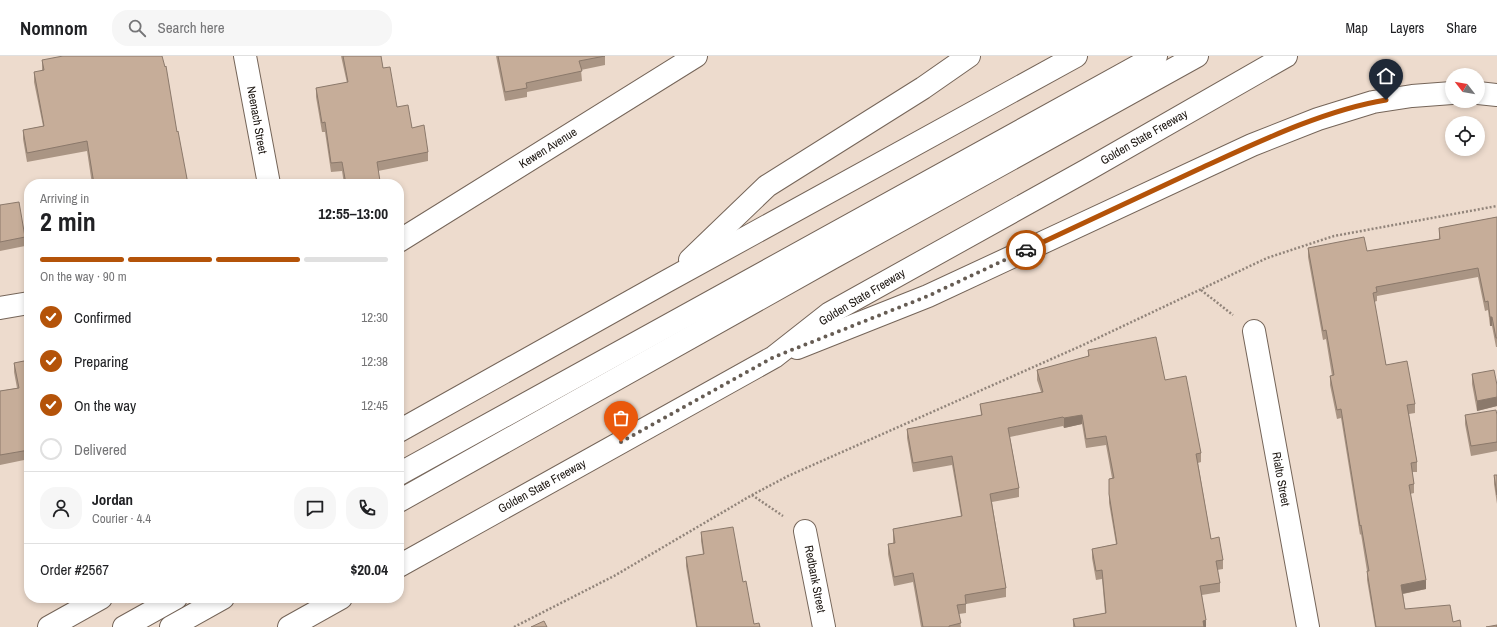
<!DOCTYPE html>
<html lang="en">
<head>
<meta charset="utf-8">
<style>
  :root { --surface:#fff; --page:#f6f6f6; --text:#202124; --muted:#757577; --line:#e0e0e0; --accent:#b45309 }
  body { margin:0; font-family:"Archivo Narrow",sans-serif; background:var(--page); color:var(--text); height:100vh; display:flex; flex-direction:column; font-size:15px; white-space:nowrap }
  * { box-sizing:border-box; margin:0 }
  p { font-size:13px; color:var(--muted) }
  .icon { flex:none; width:22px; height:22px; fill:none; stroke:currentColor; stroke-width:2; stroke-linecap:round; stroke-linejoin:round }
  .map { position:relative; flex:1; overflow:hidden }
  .panel { position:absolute; left:24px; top:123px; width:380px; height:424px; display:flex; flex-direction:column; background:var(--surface); border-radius:16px; box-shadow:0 2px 6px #0003 }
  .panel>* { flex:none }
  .needle { width:26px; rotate:301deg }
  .fabs { position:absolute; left:1445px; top:12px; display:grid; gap:8px }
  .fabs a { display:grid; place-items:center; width:40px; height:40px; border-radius:50%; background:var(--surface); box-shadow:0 2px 6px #0003; font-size:20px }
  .pin { position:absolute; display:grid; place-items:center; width:34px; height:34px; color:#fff; margin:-41px -17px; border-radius:50% 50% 50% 0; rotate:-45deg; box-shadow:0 0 4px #0007 }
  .pin .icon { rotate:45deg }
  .courier { position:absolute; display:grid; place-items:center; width:40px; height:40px; margin:-20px; border:3px solid #b45309; border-radius:50%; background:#fff; color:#222; box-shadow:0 1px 5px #0007 }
  .head em { font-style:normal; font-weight:700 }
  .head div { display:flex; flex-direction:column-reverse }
  .head { display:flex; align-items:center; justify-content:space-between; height:68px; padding:0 16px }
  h1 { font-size:26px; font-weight:700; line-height:30px }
  .bar { display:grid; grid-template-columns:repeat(4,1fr); gap:6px 4px; align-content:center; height:48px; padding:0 16px }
  .bar i { height:5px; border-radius:3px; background:var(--line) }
  .bar .active { background:var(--accent) }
  .bar p { grid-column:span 4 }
  .line { display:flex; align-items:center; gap:10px; padding:0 16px; border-top:1px solid var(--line) }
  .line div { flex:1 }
  .round { display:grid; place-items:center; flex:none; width:42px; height:42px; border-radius:16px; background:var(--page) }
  ol { padding:0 16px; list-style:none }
  li { display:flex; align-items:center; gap:12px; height:44px }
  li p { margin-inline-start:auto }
  li .icon { padding:4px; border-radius:50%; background:var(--accent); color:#fff; stroke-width:4 }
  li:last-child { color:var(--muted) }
  li i { width:22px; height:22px; border:2px solid var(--line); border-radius:50% }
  header { display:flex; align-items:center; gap:24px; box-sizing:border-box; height:56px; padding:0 20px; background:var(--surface); border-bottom:1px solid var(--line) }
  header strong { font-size:19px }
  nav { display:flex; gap:22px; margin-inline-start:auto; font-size:14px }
  .search { width:280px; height:36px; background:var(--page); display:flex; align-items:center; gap:10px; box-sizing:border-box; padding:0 14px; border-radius:16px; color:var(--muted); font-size:15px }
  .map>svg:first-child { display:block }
</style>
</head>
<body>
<header>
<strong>Nomnom</strong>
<div class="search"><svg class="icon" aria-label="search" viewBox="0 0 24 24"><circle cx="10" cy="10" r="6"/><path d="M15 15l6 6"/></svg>Search here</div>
<nav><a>Map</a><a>Layers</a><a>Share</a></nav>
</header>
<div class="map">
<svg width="1497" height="571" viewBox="0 0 1497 571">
  <rect width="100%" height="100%" fill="#eddbcd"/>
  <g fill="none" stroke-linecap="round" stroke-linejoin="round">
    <!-- street casing -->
    <g stroke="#756559" stroke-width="24">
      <g id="street">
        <path d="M245,0l24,128"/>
        <path d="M399,185l297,-185"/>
        <path d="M0,252l29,-5"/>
        <path d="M1254,275l54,296"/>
        <path d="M805,475l19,96"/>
      </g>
    </g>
    <!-- highway casing -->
    <g stroke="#756559" stroke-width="24">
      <g id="highway">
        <path d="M1478,37l19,2"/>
        <path d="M690,204l77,-74 156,-98 46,-32"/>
        <path d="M797,292l131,-52 324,-151 66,-26 55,-17 39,-6 40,-3"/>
        <path d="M399,375l268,-150 409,-225"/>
        <path d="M399,418l757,-418"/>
        <path d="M399,445l433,-243 365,-202"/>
        <path d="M399,510l375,-209 56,-44 257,-143 199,-114"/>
        <path d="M49,571l52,-29"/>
        <path d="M124,571l52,-29"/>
        <path d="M171,571l52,-29"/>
        <path d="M289,571l52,-29"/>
      </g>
    </g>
    <!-- path -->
    <g stroke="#91847a" stroke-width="2.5" stroke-dasharray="2 2" stroke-linecap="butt">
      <path d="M1201,234l32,25"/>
      <path d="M752,439l31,21"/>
      <path d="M514,571l100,-51 138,-81 36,-19 295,-131 184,-87 67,-22 163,-30"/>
    </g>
    <!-- street -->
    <use href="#street" stroke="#fff" stroke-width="22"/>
    <!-- highway -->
    <use href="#highway" stroke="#fff" stroke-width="22"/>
  </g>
  <!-- wall -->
  <g fill="#aa9584">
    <path d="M341,0h40l2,12 14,39 15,21 16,24v9l-50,10 2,13h-36l-2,-13 -11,1 -6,-40h-3l-6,-35v-9l31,-5z"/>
    <path d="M496,0h109v9l-24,5 1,11 -55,11v5l-22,4z"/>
    <path d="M42,4l135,72 11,52h-96l-5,-33 -60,11 -4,-23v-9l20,-4 -9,-44v-10l8,-1z"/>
    <path d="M0,149l25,32v9l-25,5z"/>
    <path d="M1497,161v130h-1l-4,-21h-2l-2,-16 -3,1 -7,-34 -101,19v5l-3,1 12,63 29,39v9l-6,1 8,48v10h-5l2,12v9l-4,1 16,95 -23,5 2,15 48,13 8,5h-86l-8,-47v-9l-6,-37 -1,1 -19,-117 -4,1 -7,-34v-9h2l-6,-37 -3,1 -15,-83v-9l59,3 72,-12v-11z"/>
    <path d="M1088,294l77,30 36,73v9l-3,1 13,76 12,21v9l-6,1 3,13v9l-18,3 4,32h-133v-8l32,-6 -3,-34 -6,1 -4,-22v-9l24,-5 -7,-41v-24l3,-1 -6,-33 -20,3 -4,-24 -18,4 -1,-2 -53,11 9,51v9l-27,5 14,86v9l-40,7v9l-7,1 2,13h-40l-8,-45 -19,4 -6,-32v-10h5v-15l68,-13 -9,-51 -39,7 -6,-34v-9l74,-14 -1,-11 61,-12 -4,-12v-10l51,-13z"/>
    <path d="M29,304v99l-29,6v-74l17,-3 -3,-16v-9z"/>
    <path d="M1472,318l25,11v21l-20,5 -5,-27z"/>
    <path d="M1465,359h32v36l-26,5 -6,-32z"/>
    <path d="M1494,419h3v29l-3,-20z"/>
    <path d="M701,476l42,50 11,42 6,3h-64l-10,-61v-9l17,-3 -2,-13z"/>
  </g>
  <!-- shaded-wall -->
  <g fill="#8b796b">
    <rect x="1490" y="261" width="2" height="9"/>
    <path d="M1497,341v9l-20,5v-10z"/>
    <path d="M1082,359v9l-18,4v-10z"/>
    <path d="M1426,524v9l-25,5v-9z"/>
    <path d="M1206,564v7h-3v-6z"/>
  </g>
  <!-- building -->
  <g fill="#c6ad99" stroke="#8b796b">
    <path d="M63,0h99l3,11 1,-1 11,66 1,-1 10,53h-94l-7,-43 -60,12 -4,-23 21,-4 -10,-54 10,-2 -2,-10z"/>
    <path d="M343,0h38l2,12 7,-1 7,40 11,-2 4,23 12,-3 4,27 -51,10 3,19 -17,3h-17l-4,-22 -11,1 -6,-41 -3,1 -6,-35 32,-6z"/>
    <path d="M498,0h107l-26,5 3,10 -56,12 1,5 -22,4z"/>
    <path d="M19,146l6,35 -25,5v-37z"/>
    <path d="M1497,161v121h-1l-4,-21h-2l-2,-16 -3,1 -7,-34 -102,19 1,5 -4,1 13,72 21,-4 8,43 -8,1 10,57 -6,1 3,21 -5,1 17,95 -25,5 4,24 45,-4 3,17 7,-2 1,7h-85l-9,-56h2l-8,-46 -1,1 -19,-117 -4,1 -7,-34 4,-1 -8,-45 -3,1 -15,-83 56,-11 3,14 73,-12 -1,-11z"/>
    <path d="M1156,281l9,43 21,-4 15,77 -5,1 15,85 8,-2 4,23 -7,1 4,22 -20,3 6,34 -3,1 1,6h-129l-2,-8 33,-6 -4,-43 -6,1 -4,-22 25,-5 -8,-50v-15l5,-1 -8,-42 -20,3 -4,-24 -18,3 -1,-1 -55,11 11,60 -29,6 16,94 -41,7 1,9 -9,1 4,18 -12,3v1h-26l-10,-54 -19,4 -6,-33 7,-1 -2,-14 69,-13 -10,-60 -39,7 -6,-34 75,-14 -2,-11 63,-12 -6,-22 52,-14 -1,-6z"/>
    <path d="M29,304v90l-29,5v-64l19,-3 -5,-25z"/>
    <path d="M1494,314l3,15v12l-20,4 -5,-27z"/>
    <path d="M1496,354l1,5v27l-26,4 -6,-31z"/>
    <path d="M1494,419h3v20z"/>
    <path d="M733,471l10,55 3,-1 8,43 5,-1 1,4h-63l-11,-70 18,-3 -3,-22z"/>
    <path d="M544,565l3,6h-16z"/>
    <path d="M1497,569v2h-11z"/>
  </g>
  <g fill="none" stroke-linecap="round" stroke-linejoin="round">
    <!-- done -->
    <path stroke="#665c53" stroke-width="4" stroke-dasharray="0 7.2" d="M621,386l153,-85 154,-61 98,-46"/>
    <!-- route -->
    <path stroke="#b45309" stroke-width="5" d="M1026,194c58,-27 116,-54 173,-81 57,-26 125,-59 187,-69"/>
  </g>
  <g text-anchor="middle" stroke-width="3" stroke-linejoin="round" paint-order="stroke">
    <!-- street labels -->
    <g font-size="12" fill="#1d1712" stroke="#fff">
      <text transform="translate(257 64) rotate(80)" y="4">Neenach Street</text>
      <text transform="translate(1144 81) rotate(-30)" y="4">Golden State Freeway</text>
      <text transform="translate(548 92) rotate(-32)" y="4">Kewen Avenue</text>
      <text transform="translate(862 241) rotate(-31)" y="4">Golden State Freeway</text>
      <text transform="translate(1281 423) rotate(80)" y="4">Rialto Street</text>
      <text transform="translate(542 430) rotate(-29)" y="4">Golden State Freeway</text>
      <text transform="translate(815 523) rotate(79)" y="4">Redbank Street</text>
    </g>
  </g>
</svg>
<div class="fabs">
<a><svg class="needle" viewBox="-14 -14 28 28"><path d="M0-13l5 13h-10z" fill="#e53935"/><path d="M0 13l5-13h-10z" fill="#757577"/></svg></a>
<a><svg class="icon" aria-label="locate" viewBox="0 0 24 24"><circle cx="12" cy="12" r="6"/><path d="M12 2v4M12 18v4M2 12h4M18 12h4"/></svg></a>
</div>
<div class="pin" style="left:621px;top:386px;background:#ea580c"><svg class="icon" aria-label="bag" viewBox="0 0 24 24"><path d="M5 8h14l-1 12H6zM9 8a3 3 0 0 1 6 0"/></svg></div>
<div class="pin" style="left:1386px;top:44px;background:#1f2937"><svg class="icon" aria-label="home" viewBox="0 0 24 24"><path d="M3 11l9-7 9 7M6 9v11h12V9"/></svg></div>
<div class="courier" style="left:1026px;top:194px"><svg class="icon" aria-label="car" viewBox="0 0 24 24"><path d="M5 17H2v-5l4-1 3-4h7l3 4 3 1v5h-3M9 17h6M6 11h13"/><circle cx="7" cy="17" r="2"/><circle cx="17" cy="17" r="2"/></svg></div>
<section class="panel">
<div class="head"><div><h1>2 min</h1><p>Arriving in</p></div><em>12:55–13:00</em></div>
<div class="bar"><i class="active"></i><i class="active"></i><i class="active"></i><i></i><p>On the way · 90 m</p></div>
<ol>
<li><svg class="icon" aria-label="check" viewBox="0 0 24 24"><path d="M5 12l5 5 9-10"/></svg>Confirmed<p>12:30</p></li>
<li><svg class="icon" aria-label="check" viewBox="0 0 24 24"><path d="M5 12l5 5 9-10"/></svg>Preparing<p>12:38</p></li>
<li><svg class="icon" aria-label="check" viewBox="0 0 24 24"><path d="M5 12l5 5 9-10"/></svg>On the way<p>12:45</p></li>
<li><i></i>Delivered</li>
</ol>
<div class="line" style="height:72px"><a class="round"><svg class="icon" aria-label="person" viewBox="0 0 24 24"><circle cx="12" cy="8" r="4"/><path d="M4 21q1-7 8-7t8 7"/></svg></a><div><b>Jordan</b><p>Courier · 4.4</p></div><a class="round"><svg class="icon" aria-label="chat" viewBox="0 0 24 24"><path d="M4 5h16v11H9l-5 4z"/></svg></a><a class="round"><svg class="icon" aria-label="phone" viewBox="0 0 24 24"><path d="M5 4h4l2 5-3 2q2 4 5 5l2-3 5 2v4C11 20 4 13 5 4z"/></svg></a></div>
<div class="line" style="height:52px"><div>Order #2567</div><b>$20.04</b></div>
</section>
</div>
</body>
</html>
